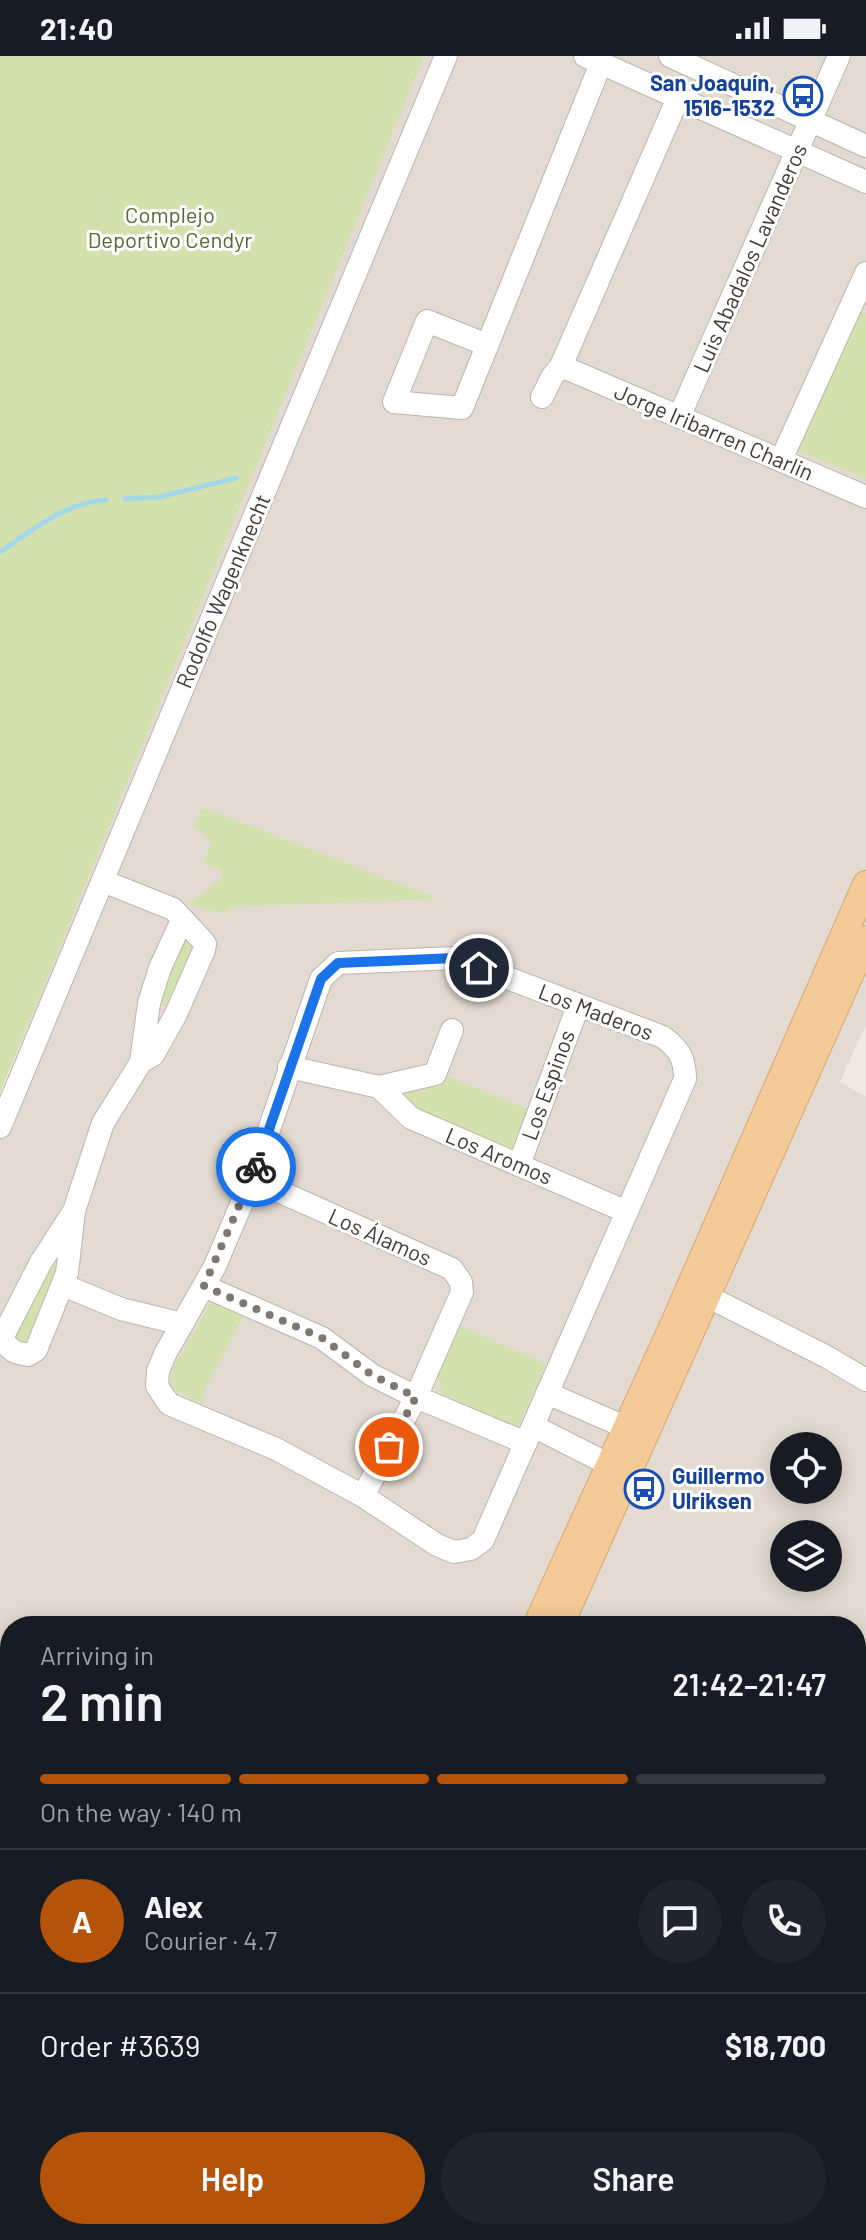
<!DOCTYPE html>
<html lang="en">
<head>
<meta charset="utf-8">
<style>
  :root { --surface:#171b24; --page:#20242c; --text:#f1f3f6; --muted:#9ea1a6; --line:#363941; --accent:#b45309 }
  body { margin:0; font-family:Barlow,sans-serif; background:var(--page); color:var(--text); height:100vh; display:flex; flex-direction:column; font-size:30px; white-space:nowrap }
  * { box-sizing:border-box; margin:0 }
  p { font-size:26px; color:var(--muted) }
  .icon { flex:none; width:44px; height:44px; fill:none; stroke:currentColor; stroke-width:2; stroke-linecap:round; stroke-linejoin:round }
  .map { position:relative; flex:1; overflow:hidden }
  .sheet { position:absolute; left:0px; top:1560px; width:866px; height:624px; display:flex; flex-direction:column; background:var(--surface); border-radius:32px 32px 0 0; box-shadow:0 4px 20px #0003 }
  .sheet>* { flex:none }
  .buttons { position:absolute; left:770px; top:1376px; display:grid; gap:16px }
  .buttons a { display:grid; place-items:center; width:72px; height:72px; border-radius:50%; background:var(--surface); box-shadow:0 4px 20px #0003; font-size:40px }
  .pin { position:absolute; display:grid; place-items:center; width:68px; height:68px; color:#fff; margin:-34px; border:4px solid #fff; border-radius:50%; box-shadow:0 2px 8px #0007 }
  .courier { position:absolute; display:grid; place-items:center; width:80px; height:80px; margin:-40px; border:6px solid #1a73e8; border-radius:50%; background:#fff; color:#222; box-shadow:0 2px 10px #0007 }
  .summary em { font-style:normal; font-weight:600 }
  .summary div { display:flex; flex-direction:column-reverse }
  .summary { display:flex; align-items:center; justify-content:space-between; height:136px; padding:0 40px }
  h1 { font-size:52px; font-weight:600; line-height:60px }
  .bar { display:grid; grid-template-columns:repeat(4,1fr); gap:12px 8px; align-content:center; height:96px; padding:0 40px }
  .bar i { height:10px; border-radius:6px; background:var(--line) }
  .bar .on { background:var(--accent) }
  .bar p { grid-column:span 4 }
  .line { display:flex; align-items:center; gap:20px; padding:0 40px; border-top:2px solid var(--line) }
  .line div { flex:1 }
  .round { display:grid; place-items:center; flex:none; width:84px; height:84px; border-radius:42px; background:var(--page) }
  .action { display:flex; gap:16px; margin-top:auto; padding:16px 40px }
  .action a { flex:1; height:92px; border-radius:48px; background:var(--accent); color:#fff; font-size:32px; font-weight:600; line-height:92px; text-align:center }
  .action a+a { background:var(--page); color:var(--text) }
  .status { display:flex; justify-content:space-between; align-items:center; height:56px; padding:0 40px; background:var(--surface); direction:ltr }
  .status svg { height:22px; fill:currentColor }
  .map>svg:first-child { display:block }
</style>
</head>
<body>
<div class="status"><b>21:40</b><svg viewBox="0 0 49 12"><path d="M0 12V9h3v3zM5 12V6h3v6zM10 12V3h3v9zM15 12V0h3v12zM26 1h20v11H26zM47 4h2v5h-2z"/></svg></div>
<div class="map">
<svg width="866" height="2184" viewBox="0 0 866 2184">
  <rect width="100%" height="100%" fill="#f0eae3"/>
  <!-- residential -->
  <path fill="#e3dbd2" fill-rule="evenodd" d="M416,0h450v969l-26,57 26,15v1143h-866v-1141l126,-334zM784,1390h44v44h-44zM784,1478h44v44h-44zM10,1570h846v604h-846z"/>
  <!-- green -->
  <g fill="#d3e1af">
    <path d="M0,0h424l-424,1037z"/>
    <path d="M860,255l6,3v165l-71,-30z"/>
    <path d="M202,751l237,92 -208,8 -5,7 -40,-9 36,-26v-9l-18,-6 7,-23 -17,-15z"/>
    <path d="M185,882l10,4 2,6 -27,58 -9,-1 -7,-7z"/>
    <path d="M446,1020l84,34 -17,47 -100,-44 -22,-25z"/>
    <path d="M45,1206l11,3 5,11 -36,72 -12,-4 -4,-14z"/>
    <path d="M215,1246l30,11 -37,70 -7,20 -24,-12 -7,-9 3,-14 38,-65z"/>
    <path d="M458,1269l88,39 -28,63 -76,-33 -5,-20z"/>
  </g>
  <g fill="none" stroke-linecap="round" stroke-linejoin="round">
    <!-- stream -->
    <g stroke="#a4d7e8" stroke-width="5">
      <path d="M125,443l34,-2 77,-19"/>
      <path d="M0,496c32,-22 67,-50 106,-52"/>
    </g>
    <!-- minor casing -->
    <g stroke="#bdb3aa" stroke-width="24">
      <g id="minor">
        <path d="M585,0l281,126"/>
        <path d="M670,0l196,90"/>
        <path d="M487,289l-60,-24 -33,81 68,6 139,-345"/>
        <path d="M561,310l305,131"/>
        <path d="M542,341l10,-20 9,-11 117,-268"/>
        <path d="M679,361l160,-361"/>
        <path d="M781,404l85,-187"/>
        <path d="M455,902l208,79c16,12 22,21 22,42l-202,461 -12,9 -17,3 -17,-7 -74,-49 -87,-47 -107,-45 -12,-18 1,-15 7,-17 50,-88 37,-87 69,-200 17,-16z"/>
        <path d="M141,1006l8,-59 11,-35 22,-48"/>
        <path d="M289,1011l90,20 32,31 216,94"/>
        <path d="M379,1031l56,-13 17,-44"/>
        <path d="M0,1071l446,-1071"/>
        <path d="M519,1109l59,-159"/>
        <path d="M252,1123l200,90 9,13 1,10 -46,105 -53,99"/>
        <path d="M74,1155l-33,51 -38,74 1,7 11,9 13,3 8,-5 31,-77 7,-62 29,-88 38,-61 12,-7 23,-41 28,-64 1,-6 -3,-4 -29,-31 -70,-28"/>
        <path d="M63,1229l58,24 61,15"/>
        <path d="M204,1230l118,52 50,37 44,22 110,46"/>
        <path d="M707,1240l120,61 39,23"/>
        <path d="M547,1337l78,34"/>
        <path d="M533,1370l75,38"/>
        <path d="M856,1925l10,7"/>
        <path d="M323,2174l17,10"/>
        <path d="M514,2184l6,-10"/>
        <path d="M635,2184l6,-10"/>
        <path d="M753,2184l2,-4"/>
      </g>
    </g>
    <!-- major casing -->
    <g stroke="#d7a56a" stroke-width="28">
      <g id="major">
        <path d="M536,1570l138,-303 192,-439"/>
        <path d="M560,1570l306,-687"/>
        <path d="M259,2184l4,-10"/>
        <path d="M294,2184l5,-10"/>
      </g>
    </g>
    <!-- minor -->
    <use href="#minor" stroke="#fff" stroke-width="22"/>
    <!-- major -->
    <use href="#major" stroke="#f4cb98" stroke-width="26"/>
  </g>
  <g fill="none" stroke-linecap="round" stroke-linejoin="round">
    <!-- done -->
    <path stroke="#7e7871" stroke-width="8" stroke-dasharray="0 14.4" d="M256,1111l-52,119 118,52 50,37 44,22 -27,50"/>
    <!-- route -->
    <path stroke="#1a73e8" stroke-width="10" d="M256,1111l65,-188 17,-16 117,-5 24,10"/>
  </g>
  <!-- icons -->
  <defs>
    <g id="bus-ring" transform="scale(2)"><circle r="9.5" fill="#fff" stroke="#1a4fb4" stroke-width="1.5"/><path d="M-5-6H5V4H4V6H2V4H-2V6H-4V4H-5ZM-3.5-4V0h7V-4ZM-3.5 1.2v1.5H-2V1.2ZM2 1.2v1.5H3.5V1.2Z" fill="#1a4fb4"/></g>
  </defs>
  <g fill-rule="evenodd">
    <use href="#bus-ring" x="803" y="40"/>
    <use href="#bus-ring" x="644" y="1433"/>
  </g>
  <g text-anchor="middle" stroke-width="6" stroke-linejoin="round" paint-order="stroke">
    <!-- transit labels -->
    <g font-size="22" font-weight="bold" fill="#164399" stroke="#fff" text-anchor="end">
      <text x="775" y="35">San Joaquín,<tspan x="775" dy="25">1516-1532</tspan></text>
      <text x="672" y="1428" text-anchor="start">Guillermo<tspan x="672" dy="25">Ulriksen</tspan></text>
    </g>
    <!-- park labels -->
    <g font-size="22" fill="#506c2e" stroke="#fff">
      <text x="170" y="167">Complejo<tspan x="170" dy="25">Deportivo Cendyr</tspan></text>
    </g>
    <!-- street labels -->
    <g font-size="22" fill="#413a34" stroke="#fff">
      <text transform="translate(750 202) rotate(-66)" y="8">Luis Abadalos Lavanderos</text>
      <text transform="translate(714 376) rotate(23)" y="8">Jorge Iribarren Charlin</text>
      <text transform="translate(223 535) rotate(-67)" y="8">Rodolfo Wagenknecht</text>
      <text transform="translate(596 956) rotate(21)" y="8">Los Maderos</text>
      <text transform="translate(548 1029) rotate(-70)" y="8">Los Espinos</text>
      <text transform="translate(499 1100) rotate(23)" y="8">Los Aromos</text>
      <text transform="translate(380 1181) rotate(24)" y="8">Los Álamos</text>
    </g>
  </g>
</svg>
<div class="buttons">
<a><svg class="icon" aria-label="locate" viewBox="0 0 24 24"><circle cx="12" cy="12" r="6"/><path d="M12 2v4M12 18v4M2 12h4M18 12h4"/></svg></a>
<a><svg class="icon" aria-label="layers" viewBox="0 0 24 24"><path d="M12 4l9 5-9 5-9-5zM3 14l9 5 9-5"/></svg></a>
</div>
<div class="pin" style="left:389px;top:1391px;background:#ea580c"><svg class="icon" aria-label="bag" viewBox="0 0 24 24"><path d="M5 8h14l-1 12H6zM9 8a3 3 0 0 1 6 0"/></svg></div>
<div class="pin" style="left:479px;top:912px;background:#1f2937"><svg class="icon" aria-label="home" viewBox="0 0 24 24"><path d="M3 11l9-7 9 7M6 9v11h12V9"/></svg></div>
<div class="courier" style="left:256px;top:1111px"><svg class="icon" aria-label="bike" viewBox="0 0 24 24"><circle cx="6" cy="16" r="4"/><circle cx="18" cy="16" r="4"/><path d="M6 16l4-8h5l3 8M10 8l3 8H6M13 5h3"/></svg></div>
<section class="sheet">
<div class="summary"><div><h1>2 min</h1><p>Arriving in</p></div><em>21:42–21:47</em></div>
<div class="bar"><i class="on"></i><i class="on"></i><i class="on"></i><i></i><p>On the way · 140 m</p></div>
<div class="line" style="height:144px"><b class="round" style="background:var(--accent);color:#fff">A</b><div><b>Alex</b><p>Courier · 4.7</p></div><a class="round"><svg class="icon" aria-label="chat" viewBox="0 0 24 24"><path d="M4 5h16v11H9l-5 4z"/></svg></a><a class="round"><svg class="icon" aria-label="phone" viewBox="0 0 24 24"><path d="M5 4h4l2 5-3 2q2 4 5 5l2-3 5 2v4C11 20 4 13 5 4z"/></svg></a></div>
<div class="line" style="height:104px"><div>Order #3639</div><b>$18,700</b></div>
<div class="action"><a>Help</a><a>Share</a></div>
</section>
</div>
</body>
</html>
